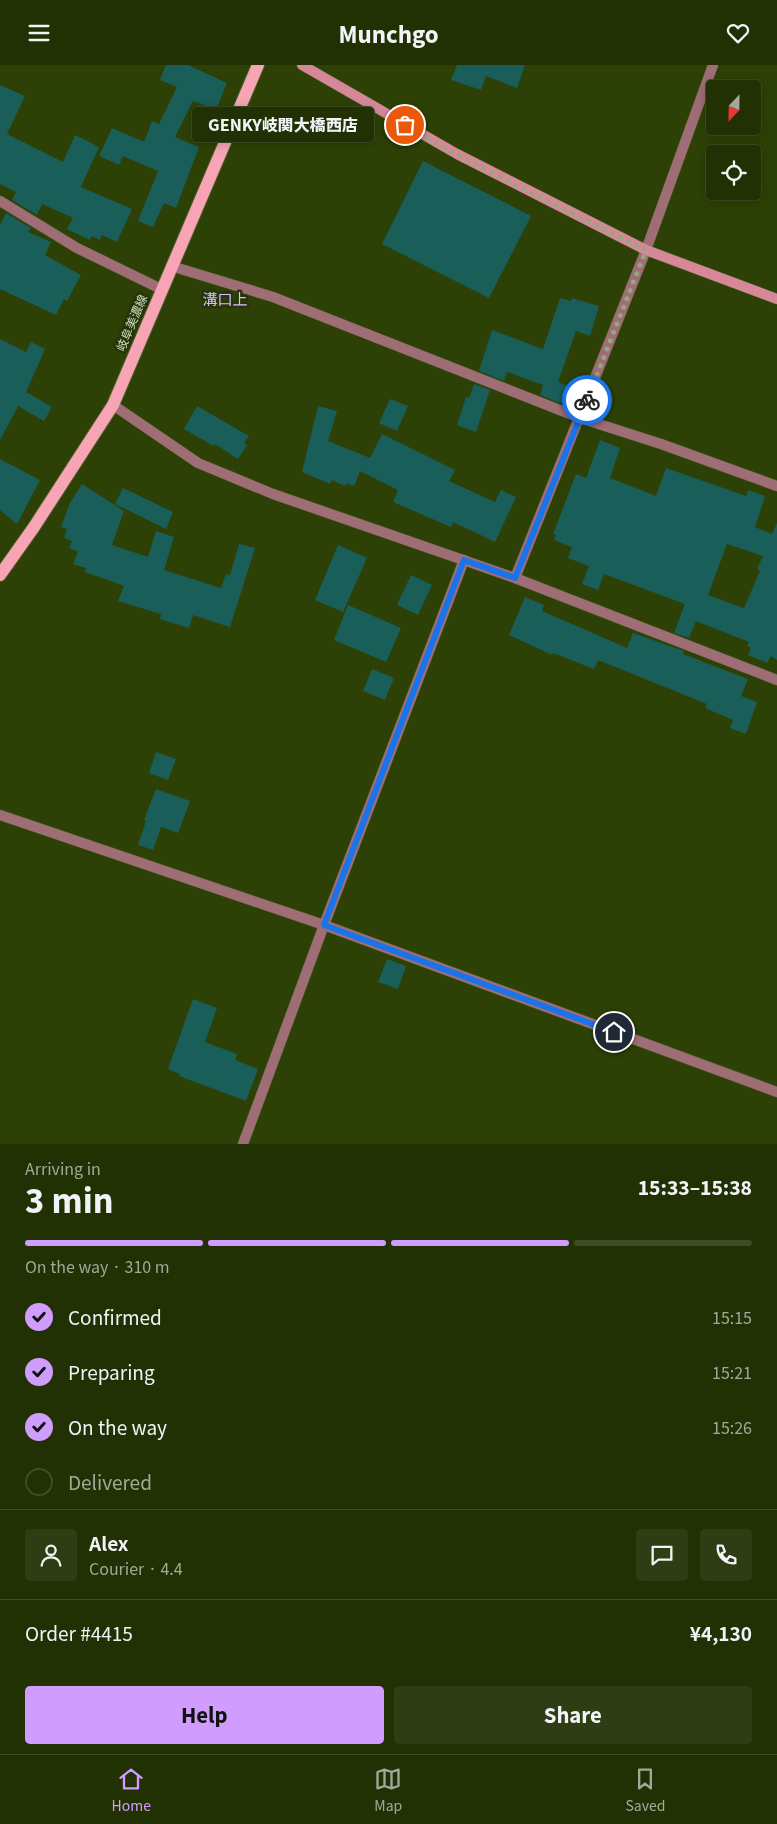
<!DOCTYPE html>
<html lang="en">
<head>
<meta charset="utf-8">
<style>
  :root { --surface:#223104; --page:#2e3d13; --text:#f1f3f6; --muted:#a2a99a; --line:#3f4c26; --accent:#d09dff }
  body { margin:0; font-family:Georgia,"Noto Sans JP",serif; background:var(--page); color:var(--text); height:100vh; display:flex; flex-direction:column; font-size:19px; white-space:nowrap }
  * { box-sizing:border-box; margin:0 }
  p { font-size:16px; color:var(--muted) }
  .icon { flex:none; width:28px; height:28px; fill:none; stroke:currentColor; stroke-width:2; stroke-linecap:round; stroke-linejoin:round }
  .map { position:relative; height:1079px; overflow:hidden }
  .side { display:flex; flex-direction:column; background:var(--surface); flex:1 }
  .side>* { flex:none }
  .needle { width:32px; rotate:202deg }
  .buttons { position:absolute; left:706px; top:15px; display:grid; gap:10px }
  .buttons a { display:grid; place-items:center; width:55px; height:55px; border-radius:5px; background:var(--surface); box-shadow:0 2px 12px #0003,0 0 0 1px var(--line); font-size:25px }
  .pin { position:absolute; display:grid; place-items:center; width:42px; height:42px; color:#fff; margin:-21px; border:2px solid #fff; border-radius:50%; box-shadow:0 1px 5px #0007 }
  .courier { position:absolute; display:grid; place-items:center; width:50px; height:50px; margin:-25px; border:4px solid #1a73e8; border-radius:50%; background:#fff; color:#222; box-shadow:0 1px 6px #0007 }
  .bubble { position:absolute; height:35px; border-radius:5px; background:var(--surface); box-shadow:0 2px 12px #0003,0 0 0 1px var(--line); font-size:16px; font-weight:800; line-height:35px; text-align:center }
  .headline em { font-style:normal; font-weight:800 }
  .headline div { display:flex; flex-direction:column-reverse }
  .headline { display:flex; align-items:center; justify-content:space-between; height:85px; padding:0 25px }
  h1 { font-size:32px; font-weight:800; line-height:38px }
  .bar { display:grid; grid-template-columns:repeat(4,1fr); gap:8px 5px; align-content:center; height:60px; padding:0 25px }
  .bar i { height:6px; border-radius:4px; background:var(--line) }
  .bar .current { background:var(--accent) }
  .bar p { grid-column:span 4 }
  .line { display:flex; align-items:center; gap:12px; padding:0 25px; border-top:1px solid var(--line) }
  .line div { flex:1 }
  .round { display:grid; place-items:center; flex:none; width:52px; height:52px; border-radius:5px; background:var(--page) }
  ol { padding:0 25px; list-style:none }
  li { display:flex; align-items:center; gap:15px; height:55px }
  li p { margin-inline-start:auto }
  li .icon { padding:5px; border-radius:50%; background:var(--accent); color:#111; stroke-width:4 }
  li:last-child { color:var(--muted) }
  li i { width:28px; height:28px; border:2px solid var(--line); border-radius:50% }
  .action { display:flex; gap:10px; margin-top:auto; padding:10px 25px }
  .action a { flex:1; height:58px; border-radius:5px; background:var(--accent); color:#111; font-size:20px; font-weight:800; line-height:58px; text-align:center }
  .action a+a { background:var(--page); color:var(--text) }
  header { display:flex; justify-content:space-between; align-items:center; height:65px; padding:0 25px; background:var(--surface); font-size:22px; font-weight:800 }
  .tabs { display:flex; justify-content:space-around; align-items:center; height:70px; border-top:1px solid var(--line); background:var(--surface); font-size:14px; color:var(--muted) }
  .tabs a { display:grid; justify-items:center; gap:2px }
  .tabs .current { color:var(--accent) }
  .map>svg:first-child { display:block }
</style>
</head>
<body>
<header><svg class="icon" aria-label="menu" viewBox="0 0 24 24"><path d="M4 6h16M4 12h16M4 18h16"/></svg>Munchgo<svg class="icon" aria-label="heart" viewBox="0 0 24 24"><path d="M12 20l-8-8c-3-5 5-10 8-4 3-6 11-1 8 4z"/></svg></header>
<div class="map">
<svg width="777" height="1079" viewBox="0 0 777 1079">
  <rect width="100%" height="100%" fill="#2d4106"/>
  <!-- building -->
  <g fill="#195e59" fill-rule="evenodd">
    <path d="M166,0h22l39,18 -11,27 -23,-9 -18,36 24,10 -23,61 -12,-5 -11,24 -15,-6 20,-50 -35,-15 -4,9 -20,-9 13,-28 32,14 8,-21 7,3 18,-37 -17,-7z"/>
    <path d="M457,0h68l-8,23 -31,-12 -5,14 -30,-10z"/>
    <path d="M0,20l25,11 -18,38 56,28 12,-27 24,12 -18,40 51,22 -15,33 -15,-7 -2,5 -8,-4 -2,4 -23,-11 6,-11 -31,-14 -5,11 -25,-15 4,-8 -16,-8z"/>
    <path d="M423,96l108,55 -42,82 -107,-54z"/>
    <path d="M6,148l25,15 -3,4 23,10 -6,13 36,20 -14,26 -3,-2 -8,16 -56,-26v-64z"/>
    <path d="M560,233l11,3 1,-3 27,8 -9,30 -14,-5 -18,51 10,4 -6,18 -22,-9 3,-10 -36,-13 -3,9 -25,-10 13,-41 51,19z"/>
    <path d="M0,274l26,13 5,-10 14,7 -19,43 26,15 -8,14 -26,-15 -18,34z"/>
    <path d="M474,319l16,6 -14,42 -19,-7 9,-28 3,1z"/>
    <path d="M390,334l18,7 -11,25 -18,-8z"/>
    <path d="M197,341l52,30 -5,7 3,2 -9,14 -23,-15 -1,2 -30,-17z"/>
    <path d="M318,341l19,5 -9,30 42,17 12,-24 73,36 -6,11 46,21 6,-12 15,7 -21,45 -42,-20 -2,5 -58,-25 5,-12 -38,-19 -6,15 -8,-3 -1,3 -13,-6 -2,4 -28,-12z"/>
    <path d="M600,375l20,8 -10,30 46,18 10,-28 80,28 2,-6 17,6 -10,31 17,7 5,-11v137l-6,-4 -4,7 -19,-8 3,-7 -4,-2 2,-4 -53,-21 -7,17 -15,-5 11,-29 -81,-30 -6,16 -16,-6 7,-18 -21,-8 4,-11 -18,-7 2,-5 -3,-1 23,-60 10,4zM727,479l36,12 -6,13 3,2 -16,37 -36,-13z"/>
    <path d="M0,394l40,21 -23,44 -17,-14z"/>
    <path d="M82,419l42,27 -12,34 36,12 8,-26 18,6 -10,33 57,18 5,-14 4,1 9,-31 16,4 -25,79 -37,-12 -4,13 -29,-9 1,-5 -43,-13 6,-15 -39,-14 1,-4 -13,-4 5,-12 -9,-4 3,-7 -8,-3 3,-9 -6,-2 9,-24z"/>
    <path d="M123,423l50,24 -7,17 -51,-25z"/>
    <path d="M338,480l29,13 -24,54 -28,-12z"/>
    <path d="M411,510l21,10 -14,30 -21,-10z"/>
    <path d="M525,532l19,8 -2,6 85,37 6,-15 51,18 -1,3 65,25 -7,17 16,6 -11,32 -16,-6 3,-8 -28,-12 2,-4 -109,-44 -4,9 -41,-16 -1,2 -43,-20z"/>
    <path d="M348,540l53,23 -15,34 -52,-22z"/>
    <path d="M372,604l22,9 -9,22 -22,-9z"/>
    <path d="M156,687l20,7 -8,21 -19,-7z"/>
    <path d="M156,724l34,12 -12,32 -17,-6 -8,23 -15,-5 8,-24 -2,-1z"/>
    <path d="M387,894l19,7 -8,23 -20,-7z"/>
    <path d="M193,934l24,9 -12,34 32,12 -2,6 23,9 -12,32 -67,-25 1,-2 -12,-5z"/>
  </g>
  <g fill="none" stroke-linecap="round" stroke-linejoin="round">
    <!-- street casing -->
    <g stroke="#4a5d27" stroke-width="11">
      <g id="street">
        <path d="M0,136l77,47 84,41"/>
        <path d="M171,201l102,31 307,121 81,26 116,42"/>
        <path d="M113,340l85,58 75,31 242,84 262,102"/>
        <path d="M515,513l131,-328 67,-185"/>
        <path d="M0,750l324,110 453,167"/>
        <path d="M243,1079l81,-219 140,-365"/>
      </g>
    </g>
    <!-- secondary casing -->
    <g stroke="#4a5d27" stroke-width="11">
      <path id="secondary" d="M302,0l155,89 189,96 131,49"/>
    </g>
    <!-- primary casing -->
    <g stroke="#4a5d27" stroke-width="14">
      <path id="primary" d="M0,510l34,-48 79,-122 145,-340"/>
    </g>
    <!-- street -->
    <use href="#street" stroke="#9f6d76" stroke-width="10"/>
    <!-- secondary -->
    <use href="#secondary" stroke="#d78898" stroke-width="10"/>
    <!-- primary -->
    <use href="#primary" stroke="#f7a5b4" stroke-width="12"/>
  </g>
  <g fill="none" stroke-linecap="round" stroke-linejoin="round">
    <!-- done -->
    <path stroke="#97a67e" stroke-width="5" stroke-dasharray="0 9" d="M405,60l52,30 189,95 -59,150"/>
    <!-- route -->
    <path stroke="#1a73e8" stroke-width="6" d="M587,335l-72,178 -51,-18 -140,365 290,107"/>
  </g>
  <g text-anchor="middle" stroke-width="5" stroke-linejoin="round" paint-order="stroke">
    <!-- street labels -->
    <g font-size="12" fill="#d0ddbf" stroke="#26350a">
      <text transform="translate(132 258) rotate(-67)" y="4">岐阜美濃線</text>
    </g>
    <!-- quarter labels -->
    <g font-size="15" fill="#dbf" stroke="#26350a">
      <text x="225" y="240">溝口上</text>
    </g>
  </g>
</svg>
<div class="buttons">
<a><svg class="needle" viewBox="-14 -14 28 28"><path d="M0-13l5 13h-10z" fill="#e53935"/><path d="M0 13l5-13h-10z" fill="#a2a99a"/></svg></a>
<a><svg class="icon" aria-label="locate" viewBox="0 0 24 24"><circle cx="12" cy="12" r="6"/><path d="M12 2v4M12 18v4M2 12h4M18 12h4"/></svg></a>
</div>
<div class="pin" style="left:405px;top:60px;background:#ea580c"><svg class="icon" aria-label="bag" viewBox="0 0 24 24"><path d="M5 8h14l-1 12H6zM9 8a3 3 0 0 1 6 0"/></svg></div>
<div class="pin" style="left:614px;top:967px;background:#1f2937"><svg class="icon" aria-label="home" viewBox="0 0 24 24"><path d="M3 11l9-7 9 7M6 9v11h12V9"/></svg></div>
<div class="courier" style="left:587px;top:335px"><svg class="icon" aria-label="bike" viewBox="0 0 24 24"><circle cx="6" cy="16" r="4"/><circle cx="18" cy="16" r="4"/><path d="M6 16l4-8h5l3 8M10 8l3 8H6M13 5h3"/></svg></div>
<div class="bubble" style="left:192px;top:42px;width:182px">GENKY岐関大橋西店</div>
</div>
<section class="side">
<div class="headline"><div><h1>3 min</h1><p>Arriving in</p></div><em>15:33–15:38</em></div>
<div class="bar"><i class="current"></i><i class="current"></i><i class="current"></i><i></i><p>On the way · 310 m</p></div>
<ol>
<li><svg class="icon" aria-label="check" viewBox="0 0 24 24"><path d="M5 12l5 5 9-10"/></svg>Confirmed<p>15:15</p></li>
<li><svg class="icon" aria-label="check" viewBox="0 0 24 24"><path d="M5 12l5 5 9-10"/></svg>Preparing<p>15:21</p></li>
<li><svg class="icon" aria-label="check" viewBox="0 0 24 24"><path d="M5 12l5 5 9-10"/></svg>On the way<p>15:26</p></li>
<li><i></i>Delivered</li>
</ol>
<div class="line" style="height:90px"><a class="round"><svg class="icon" aria-label="person" viewBox="0 0 24 24"><circle cx="12" cy="8" r="4"/><path d="M4 21q1-7 8-7t8 7"/></svg></a><div><b>Alex</b><p>Courier · 4.4</p></div><a class="round"><svg class="icon" aria-label="chat" viewBox="0 0 24 24"><path d="M4 5h16v11H9l-5 4z"/></svg></a><a class="round"><svg class="icon" aria-label="phone" viewBox="0 0 24 24"><path d="M5 4h4l2 5-3 2q2 4 5 5l2-3 5 2v4C11 20 4 13 5 4z"/></svg></a></div>
<div class="line" style="height:65px"><div>Order #4415</div><b>¥4,130</b></div>
<div class="action"><a>Help</a><a>Share</a></div>
</section>
<nav class="tabs">
<a class="current"><svg class="icon" aria-label="home" viewBox="0 0 24 24"><path d="M3 11l9-7 9 7M6 9v11h12V9"/></svg>Home</a>
<a><svg class="icon" aria-label="map" viewBox="0 0 24 24"><path d="M3 6l6-2 6 2 6-2v14l-6 2-6-2-6 2zM9 4v14M15 6v14"/></svg>Map</a>
<a><svg class="icon" aria-label="saved" viewBox="0 0 24 24"><path d="M7 4h10v16l-5-4-5 4z"/></svg>Saved</a>
</nav>
</body>
</html>
